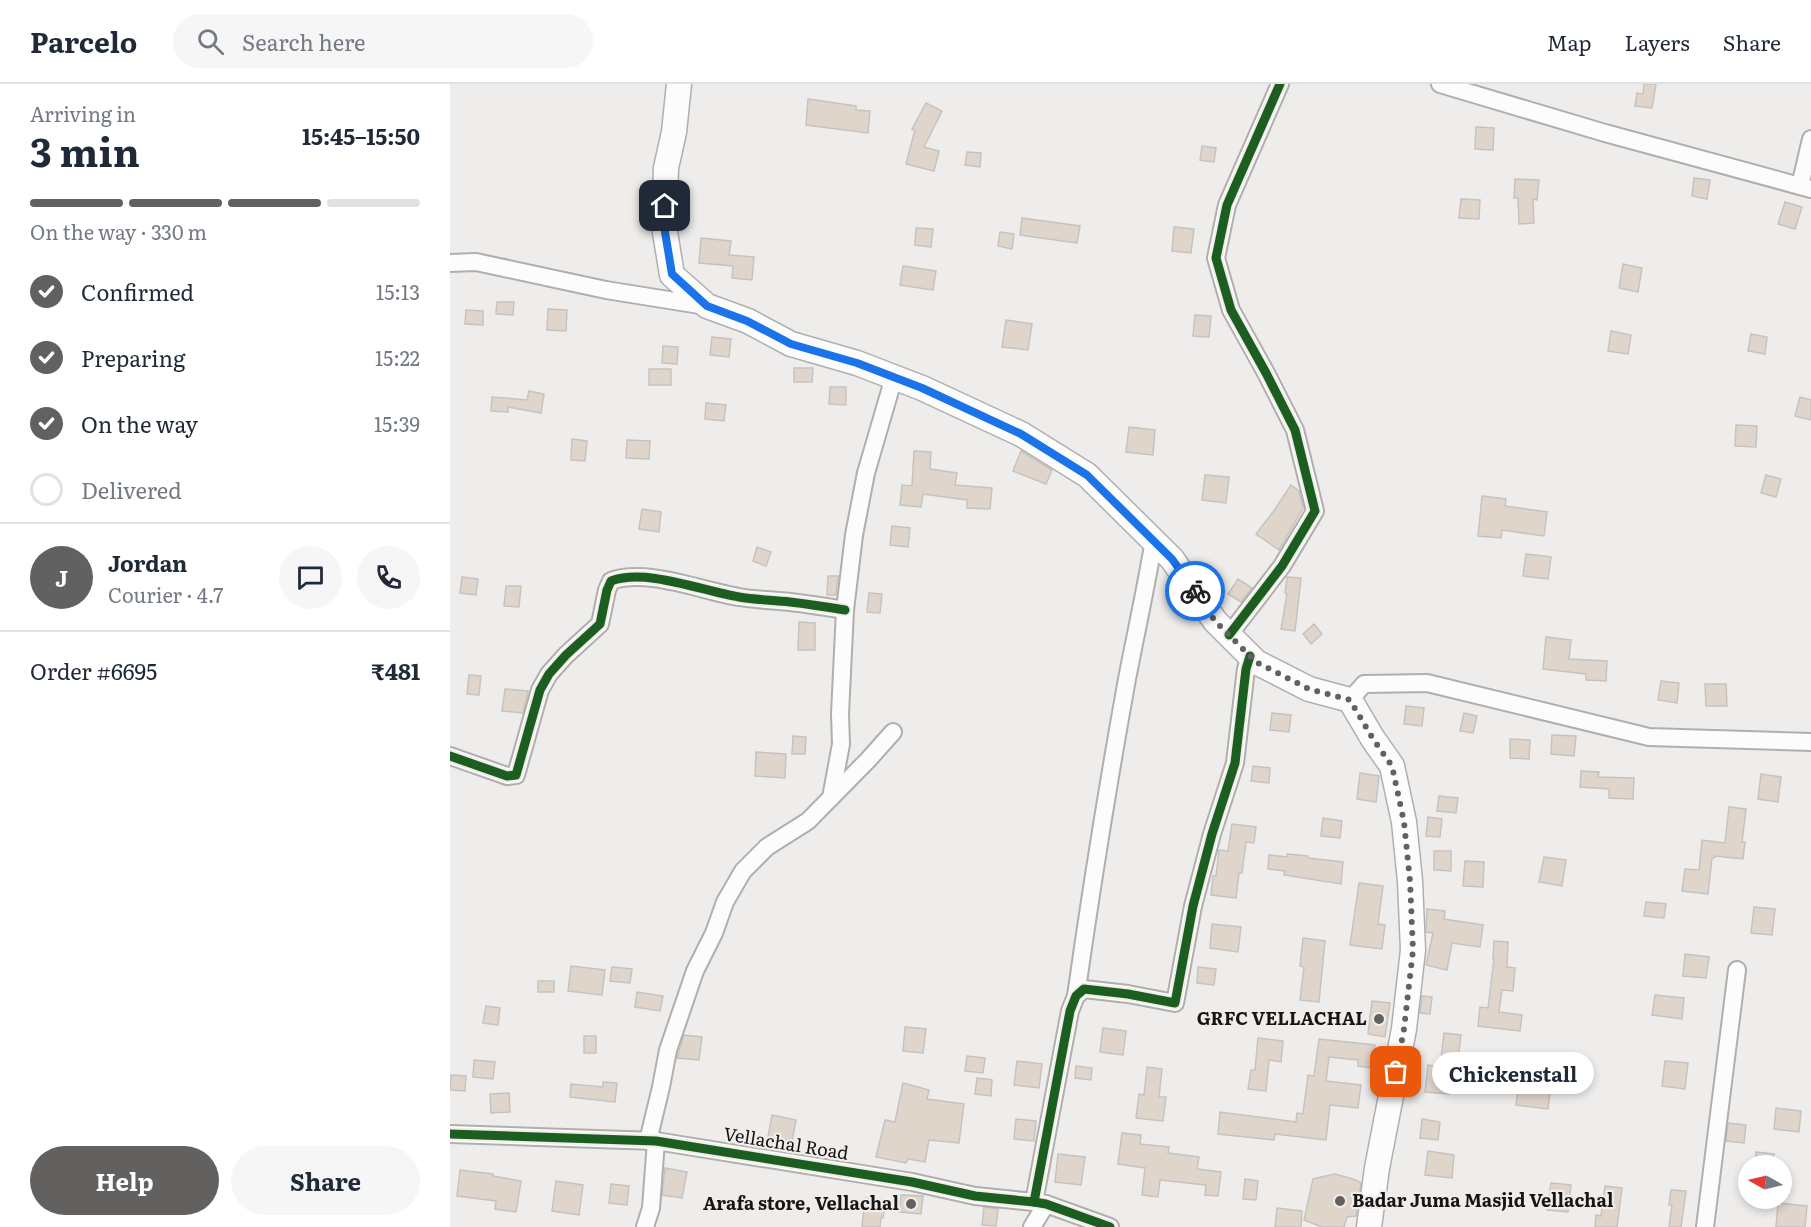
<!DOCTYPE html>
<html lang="en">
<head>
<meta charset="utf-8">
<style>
  :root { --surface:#fff; --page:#f6f6f7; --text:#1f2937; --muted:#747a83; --line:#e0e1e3; --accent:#63615f }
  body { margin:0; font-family:Literata,serif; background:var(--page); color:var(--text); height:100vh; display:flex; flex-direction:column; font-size:22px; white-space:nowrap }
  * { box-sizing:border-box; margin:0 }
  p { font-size:20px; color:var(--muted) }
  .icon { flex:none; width:33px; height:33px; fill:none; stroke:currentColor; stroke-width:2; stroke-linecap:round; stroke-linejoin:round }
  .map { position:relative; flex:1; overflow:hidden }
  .sheet { display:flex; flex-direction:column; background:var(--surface); width:450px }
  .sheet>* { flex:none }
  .needle { width:39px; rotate:278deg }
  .fabs { position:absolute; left:1288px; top:1071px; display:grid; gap:12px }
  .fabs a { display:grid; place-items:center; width:54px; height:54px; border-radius:50%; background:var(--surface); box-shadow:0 3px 9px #0003; font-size:30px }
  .pin { position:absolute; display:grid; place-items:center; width:51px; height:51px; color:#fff; margin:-26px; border-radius:12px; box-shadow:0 3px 9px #0006 }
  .courier { position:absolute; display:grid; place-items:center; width:60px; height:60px; margin:-30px; border:4px solid #1a73e8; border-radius:50%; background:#fff; color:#222; box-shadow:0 2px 8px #0007 }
  .bubble { position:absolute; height:42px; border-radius:21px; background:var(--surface); box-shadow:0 3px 9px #0003; font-size:20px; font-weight:700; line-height:42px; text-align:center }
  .summary em { font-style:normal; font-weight:700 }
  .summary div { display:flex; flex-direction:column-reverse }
  .summary { display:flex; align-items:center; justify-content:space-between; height:102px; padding:0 30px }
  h1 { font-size:39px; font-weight:700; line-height:45px }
  .bar { display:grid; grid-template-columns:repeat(4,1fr); gap:9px 6px; align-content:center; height:72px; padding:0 30px }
  .bar i { height:8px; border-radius:4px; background:var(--line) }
  .bar .current { background:var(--accent) }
  .bar p { grid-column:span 4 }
  .line { display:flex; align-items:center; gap:15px; padding:0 30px; border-top:2px solid var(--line) }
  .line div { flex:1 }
  .round { display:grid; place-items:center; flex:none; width:63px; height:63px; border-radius:32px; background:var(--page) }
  ol { padding:0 30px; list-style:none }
  li { display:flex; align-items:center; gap:18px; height:66px }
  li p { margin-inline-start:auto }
  li .icon { padding:6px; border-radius:50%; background:var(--accent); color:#fff; stroke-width:4 }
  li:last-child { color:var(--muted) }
  li i { width:33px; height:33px; border:3px solid var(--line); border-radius:50% }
  .action { display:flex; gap:12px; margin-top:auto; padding:12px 30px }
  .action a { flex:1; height:69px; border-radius:36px; background:var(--accent); color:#fff; font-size:24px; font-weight:700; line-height:69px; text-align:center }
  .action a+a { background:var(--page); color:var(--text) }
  header { display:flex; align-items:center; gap:36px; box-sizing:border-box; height:84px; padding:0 30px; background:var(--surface); border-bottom:2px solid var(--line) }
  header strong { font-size:28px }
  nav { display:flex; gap:33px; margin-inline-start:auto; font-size:21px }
  .search { width:420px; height:54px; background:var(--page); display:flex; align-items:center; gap:15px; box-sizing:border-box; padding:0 21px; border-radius:33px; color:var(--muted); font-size:22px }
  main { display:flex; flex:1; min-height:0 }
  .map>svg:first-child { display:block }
</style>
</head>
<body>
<header>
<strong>Parcelo</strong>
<div class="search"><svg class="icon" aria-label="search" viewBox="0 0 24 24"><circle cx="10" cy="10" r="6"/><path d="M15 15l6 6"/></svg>Search here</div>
<nav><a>Map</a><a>Layers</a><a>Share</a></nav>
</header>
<main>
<section class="sheet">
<div class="summary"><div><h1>3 min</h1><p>Arriving in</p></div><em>15:45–15:50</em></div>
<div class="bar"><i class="current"></i><i class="current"></i><i class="current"></i><i></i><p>On the way · 330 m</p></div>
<ol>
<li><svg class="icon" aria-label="check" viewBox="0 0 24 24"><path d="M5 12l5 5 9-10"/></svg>Confirmed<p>15:13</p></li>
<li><svg class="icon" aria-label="check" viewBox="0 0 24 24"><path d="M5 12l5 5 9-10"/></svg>Preparing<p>15:22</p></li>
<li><svg class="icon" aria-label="check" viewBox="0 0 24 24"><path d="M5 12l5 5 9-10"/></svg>On the way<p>15:39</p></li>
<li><i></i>Delivered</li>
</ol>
<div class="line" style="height:108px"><b class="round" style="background:var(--accent);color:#fff">J</b><div><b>Jordan</b><p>Courier · 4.7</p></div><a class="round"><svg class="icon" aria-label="chat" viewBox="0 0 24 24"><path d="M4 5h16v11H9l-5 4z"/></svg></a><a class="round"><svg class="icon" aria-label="phone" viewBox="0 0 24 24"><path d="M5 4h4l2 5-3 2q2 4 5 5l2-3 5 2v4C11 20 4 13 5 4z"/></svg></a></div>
<div class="line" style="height:78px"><div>Order #6695</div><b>₹481</b></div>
<div class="action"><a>Help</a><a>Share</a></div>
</section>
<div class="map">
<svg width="1361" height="1143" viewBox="0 0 1361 1143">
  <rect width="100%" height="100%" fill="#efedeb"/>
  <!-- building -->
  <g fill="#e0d5cb" stroke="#c5c3c2" stroke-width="1.5">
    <path d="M1194,0h12l-4,24 -17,-2 2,-13 6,1z"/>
    <path d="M358,15l48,7v4l14,1 -2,22 -62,-8z"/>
    <path d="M476,19l16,8 -18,36 15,4 -5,20 -28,-7 9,-34 -3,-1z"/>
    <path d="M1026,43l18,1 -1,22 -18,-1z"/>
    <path d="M752,62l14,2 -2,14 -14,-2z"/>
    <path d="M517,68l14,1 -1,14 -15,-2z"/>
    <path d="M1244,94l16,2 -3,19 -15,-3z"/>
    <path d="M1065,95l24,1 -2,20 -4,-1 1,24 -15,1 -1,-26h-4z"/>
    <path d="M1011,115l19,1 -1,19 -20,-1z"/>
    <path d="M1335,118l17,5 -7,22 -17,-5z"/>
    <path d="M572,134l58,8 -3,17 -57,-8z"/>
    <path d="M724,143l20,2 -3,24 -19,-2z"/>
    <path d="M466,144l17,1 -2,18 -16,-2z"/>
    <path d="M550,148l14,2 -2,15 -14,-3z"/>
    <path d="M251,154l30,3 -2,14 25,2 -2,23 -20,-2 1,-12 -34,-3z"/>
    <path d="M1173,180l19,4 -4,24 -19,-4z"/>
    <path d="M453,182l33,5 -3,19 -33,-5z"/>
    <path d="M47,218h17l-1,13 -17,-1z"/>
    <path d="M98,225l19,1 -1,21 -19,-1z"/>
    <path d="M16,226l17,1v14l-18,-1z"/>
    <path d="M745,231l16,1 -2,21 -16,-1z"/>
    <path d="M556,236l26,4 -4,26 -26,-3z"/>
    <path d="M1161,247l20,4 -3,19 -20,-3z"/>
    <path d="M1301,250l16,3 -2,17 -17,-3z"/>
    <path d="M262,253l19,2 -2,18 -19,-2z"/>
    <path d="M213,262l15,1 -1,17 -15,-1z"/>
    <path d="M344,284h19l-1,14h-18z"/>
    <rect x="199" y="285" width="22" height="16"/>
    <path d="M380,303h16v18l-17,-1z"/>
    <path d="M79,307l15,3 -3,19 -33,-6v5l-17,-1 1,-14 35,3z"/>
    <path d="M1350,313l11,3v20l-16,-4z"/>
    <path d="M256,319l20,2 -2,16 -19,-2z"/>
    <path d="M1286,341l21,1 -1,21 -21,-1z"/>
    <path d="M679,343l26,3 -2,25 -27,-3z"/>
    <path d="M122,355l15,2 -2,20 -14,-1z"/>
    <path d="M177,356l23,1 -1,18 -23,-1z"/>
    <path d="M464,367l17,1 -1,17 27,4 -2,12 37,3 -2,21 -23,-1v-8l-44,-6 -2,13 -21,-2 2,-20 10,1z"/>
    <path d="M571,367l31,19 -6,14 -33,-13z"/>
    <path d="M755,391l24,2 -3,26 -24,-3z"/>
    <path d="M1316,391l15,4 -5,18 -15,-4z"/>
    <path d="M841,401l8,6 4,17 -24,42 -23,-16 17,-22z"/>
    <path d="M1032,412l24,3 -1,7 42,6 -3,24 -42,-6 -1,8 -23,-2z"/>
    <path d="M192,425l19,3 -2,20 -20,-3z"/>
    <path d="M442,442l18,2 -2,19 -18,-2z"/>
    <path d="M307,463l14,5 -5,14 -13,-5z"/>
    <path d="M1076,470l25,3 -3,22 -25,-3z"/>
    <path d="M378,492h10l-2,19h-9z"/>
    <path d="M12,493l16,2 -2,16 -16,-2z"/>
    <path d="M837,493l14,1 -6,53 -14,-2 6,-35 -2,-1z"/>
    <path d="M788,495l14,9 -11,14 -13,-8z"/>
    <path d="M56,502h15l-2,21 -15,-1z"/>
    <path d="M419,509l13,1 -2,19 -13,-1z"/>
    <path d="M349,538l16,1v27h-17z"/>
    <path d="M864,540l8,10 -11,10 -8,-10z"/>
    <path d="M1096,553l25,3 -2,19 38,2 -1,20 -20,-1v-6l-43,-5z"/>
    <path d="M19,591l12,1 -2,19 -12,-1z"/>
    <path d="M1211,597l18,2 -2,20 -19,-3z"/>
    <path d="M1255,600h21l1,22h-21z"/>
    <path d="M55,605l23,2 -5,22 -21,-2z"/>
    <path d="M956,622l18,2 -2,18 -18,-2z"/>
    <path d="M822,629l19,2 -2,17 -19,-2z"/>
    <path d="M1014,629l13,3 -4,17 -13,-2z"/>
    <path d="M1102,651l24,1 -2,20 -23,-2z"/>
    <path d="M343,652l13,1 -1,17h-13z"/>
    <path d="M1060,655l20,1 -1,19 -19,-1z"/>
    <path d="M306,668l30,2 -1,24 -30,-2z"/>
    <path d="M803,682l17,2 -1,15 -18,-2z"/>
    <path d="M1131,687l18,1 -1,5 36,1 -1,21 -24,-1v-9l-29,-2z"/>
    <path d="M910,689l19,3 -3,26 -19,-3z"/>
    <path d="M1311,690l20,3 -3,25 -20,-3z"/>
    <path d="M989,712l19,2 -2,15 -19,-2z"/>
    <path d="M1279,723l17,2 -4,33h3l-2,17 -28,-3 -1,2h-2l-4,36 -26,-3 3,-22 14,1 3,-30 23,3z"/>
    <path d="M978,733l14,2 -2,18 -14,-1z"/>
    <path d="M873,734l19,3 -2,17 -19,-2z"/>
    <path d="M782,740l24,3 -2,16 -8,-1 -4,31h-3l-3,25 -25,-3 2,-19h3l3,-26 9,1z"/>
    <path d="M984,767h17v20l-17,-1z"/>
    <path d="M837,770l21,2v2l35,4 -2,22 -57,-9 1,-4 -17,-2 1,-14 18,2z"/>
    <path d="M1094,773l22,3 -4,26 -23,-4z"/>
    <path d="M1015,777l19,1 -1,25 -20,-1z"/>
    <path d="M909,799l24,3 -5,38 7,1 -3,24 -32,-4z"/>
    <path d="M1196,818l20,2 -2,14 -20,-2z"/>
    <path d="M1304,823l21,2 -3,26 -21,-2z"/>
    <path d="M977,825l18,2 -1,8 39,6 -3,22 -28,-4 -5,27 -21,-5 7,-32 -7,-1z"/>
    <path d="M762,840l29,3 -3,25 -28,-4z"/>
    <path d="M853,854l22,3 -6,61 -19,-2 4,-33 -4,-1z"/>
    <path d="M1044,857l14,1 -1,25 8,1 -2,23 -11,-1 -3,22 23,3 -2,16 -42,-5 2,-19 8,1 6,-49h-1z"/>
    <path d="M1235,870l24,3 -3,21 -23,-2z"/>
    <path d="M121,882l34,4 -3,25 -34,-4z"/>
    <path d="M162,883l20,2 -2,14 -20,-2z"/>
    <path d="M748,883l18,2 -2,16 -17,-2z"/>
    <rect x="88" y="897" width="16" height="11"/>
    <path d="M187,908l26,4 -3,15 -25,-4z"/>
    <path d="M1205,911l29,3 -2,21 -30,-4z"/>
    <path d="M972,912l10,1 -2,17 -10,-1z"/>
    <path d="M922,917l18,2 -5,34 -17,-3z"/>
    <path d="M36,922l14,2 -2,17 -15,-2z"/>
    <path d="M455,943l21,2 -3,24 -20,-2z"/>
    <path d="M653,944l23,3 -3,24 -23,-3z"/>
    <path d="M994,949l17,2 -4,32 37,4 -2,21 -41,-5 -1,7 -25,-2 3,-27 12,2z"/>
    <path d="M234,951l18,2 -3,23 -22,-2z"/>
    <rect x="134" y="952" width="12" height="17"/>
    <path d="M808,954l25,3 -2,21 -12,-2 -3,31 -18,-2 3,-19h4z"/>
    <path d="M869,955l56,6 -3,23 -14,-2v-6l-29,-3 -3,24 35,4 -3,23 -28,-3 -4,35 -51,-6 -1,6 -56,-6 2,-22 76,10 1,-9 6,1 5,-39 6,1z"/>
    <path d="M517,972l18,2 -2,15 -18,-2z"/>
    <path d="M24,976l21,2 -2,17 -20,-2z"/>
    <path d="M567,977l25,3 -3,24 -25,-3z"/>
    <path d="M1215,977l23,2 -3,26 -23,-3z"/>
    <path d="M626,982l16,2 -1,12 -16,-2z"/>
    <path d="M697,983l15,2 -3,28h7l-3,24 -27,-3 3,-24 5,1z"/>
    <path d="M1,991l15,1 -1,15 -15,-1z"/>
    <path d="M527,994l15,2 -1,16 -16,-2z"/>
    <path d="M1069,996l32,4 -3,25 -32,-4z"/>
    <path d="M153,998l14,1 -2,19 -45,-5 1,-13 32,3z"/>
    <path d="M453,999l26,7 -2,9 37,5 -5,39 -30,-3 -4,22 -17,-3 -2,4 -30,-6 9,-37 10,2z"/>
    <path d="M59,1009l1,19 -19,1 -1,-19z"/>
    <path d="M1326,1024l25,3 -2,21 -25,-3z"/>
    <path d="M322,1031l24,5 -4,21 -24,-4z"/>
    <path d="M566,1035l20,2 -2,20 -20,-2z"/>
    <path d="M972,1035l18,3 -2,18 -18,-2z"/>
    <path d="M1278,1039l18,2 -2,18 -18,-2z"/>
    <path d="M672,1049l19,2 -1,9 29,3 -1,6 31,4 -2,12 24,3 -3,24 -13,-1 1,-10 -46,-5 -2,17 -16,-2 3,-27 -27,-4z"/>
    <path d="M978,1067l26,4 -2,23 -27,-3z"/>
    <path d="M1306,1068l18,2 -2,12h-17z"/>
    <path d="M608,1070l27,3 -4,28 -26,-3z"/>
    <path d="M215,1084l22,4 -5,26 -20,-3z"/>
    <path d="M10,1086l33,4v2l28,5 -5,31 -21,-3 1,-8 -39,-5z"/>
    <path d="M885,1090l21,6 5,3 -5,33 -9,1 -3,10h-22l-18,-7 9,-41z"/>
    <path d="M795,1095l13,2 -2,19 -13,-1z"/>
    <path d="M106,1097l27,4 -4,30 -27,-4z"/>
    <path d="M1101,1099l20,2 -3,27 -21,-2z"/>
    <path d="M161,1100l18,2 -2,19 -18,-2z"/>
    <path d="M1155,1102l17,2 -5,39h-22l1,-12 5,1z"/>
    <path d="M1221,1106l15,1 -5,36h-12l3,-22h-3z"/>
    <path d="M451,1111l22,1 -2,18 -22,-2z"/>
    <path d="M415,1114l21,2 -3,18h-2l-1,9h-18z"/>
    <path d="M1328,1119l29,3 -2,21h-29z"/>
    <path d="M534,1123l14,2 -2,17 -14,-1z"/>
    <path d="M827,1124l25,3 -1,16h-26z"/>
  </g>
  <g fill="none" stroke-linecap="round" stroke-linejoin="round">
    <!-- street casing -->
    <g stroke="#b0afad" stroke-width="20">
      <g id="street">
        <path d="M990,0l165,49 206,56"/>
        <path d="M1350,102l11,-47"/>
        <path d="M0,179l26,-1 130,28 100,16"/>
        <path d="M779,551l53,-69 33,-55 -20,-81 -29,-57 -35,-63 -15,-52 11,-53 53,-121"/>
        <path d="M900,616l14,-16 63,-1 222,54 162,5"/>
        <path d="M0,672l57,20 9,-1 24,-85 9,-16 17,-19 34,-31 7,-34 4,-9c36,-13 91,10 128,16 16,3 34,3 51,5 18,2 37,5 55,8"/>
        <path d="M381,714l10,-54 -1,-30 5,-104 9,-75 12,-62 28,-96"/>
        <path d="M626,912c15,-106 32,-212 51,-317 9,-46 19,-92 27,-139"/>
        <path d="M0,1050l206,7 256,41 63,14 59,6 12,2 64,23"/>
        <path d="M198,1057l13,-54 7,-37 27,-79 19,-38 11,-31 18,-31 24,-24 41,-26 60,-61 25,-28"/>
        <path d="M584,1118l36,-191 6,-15 8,-7 44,5 47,9 18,-97 19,-72 23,-71 11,-94 4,-13"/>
        <path d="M195,1143l6,-19 5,-67"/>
        <path d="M582,1143l14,-23"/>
        <path d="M1255,1143l32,-257"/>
      </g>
    </g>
    <!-- secondary casing -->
    <g stroke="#b0afad" stroke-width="27">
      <path id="secondary" d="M229,0l-5,48 -8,36 -2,58 8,49 35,31 41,15 43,23 66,19 65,25 99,46 66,41 85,84 43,62 41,41 53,27 41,11 23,39 19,27 12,56 6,59 3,69 -9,79 -27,139 -8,59"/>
    </g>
    <!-- street -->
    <use href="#street" stroke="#fdfcfc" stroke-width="16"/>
    <!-- secondary -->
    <use href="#secondary" stroke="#fdfcfc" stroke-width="24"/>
    <!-- cycleway casing -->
    <g stroke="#f0edea" stroke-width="13">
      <g id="cycleway">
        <path d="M779,551l53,-69 33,-55 -20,-81 -29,-57 -35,-63 -15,-52 11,-53 53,-121"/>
        <path d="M0,672l57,20 9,-1 24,-85 9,-16 17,-19 34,-31 7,-34 4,-9c36,-13 91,10 128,16 16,3 34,3 51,5 18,2 37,5 55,8"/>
        <path d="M0,1050l206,7 256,41 63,14 59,6 12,2 64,23"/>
        <path d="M584,1118l36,-191 6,-15 8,-7 44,5 47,9 18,-97 19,-72 23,-71 11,-94 4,-13"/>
      </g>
    </g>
    <!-- cycleway -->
    <use href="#cycleway" stroke="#1b5e20" stroke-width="9"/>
  </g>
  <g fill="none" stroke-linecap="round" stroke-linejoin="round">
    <!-- done -->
    <path stroke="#63615f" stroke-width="6" stroke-dasharray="0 10.8" d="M745,507l20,30 41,41 53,27 41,11 23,39 19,27 12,56 6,59 3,69 -9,79 -8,43"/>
    <!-- route -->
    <path stroke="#1a73e8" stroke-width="8" d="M215,122l-1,20 8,48 35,32 40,15 44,23 66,19 65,25 99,46 66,41 85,84 23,32"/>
  </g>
  <!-- markers -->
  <g fill="#63615f" stroke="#f0edea" stroke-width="2">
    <circle cx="929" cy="935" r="6"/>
    <circle cx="890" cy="1117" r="6"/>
    <circle cx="461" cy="1120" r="6"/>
  </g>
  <g text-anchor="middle" stroke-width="4.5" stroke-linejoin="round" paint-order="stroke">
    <!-- poi labels -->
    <g font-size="18" font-weight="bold" fill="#171514" stroke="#f0edea" text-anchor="end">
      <text x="917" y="941">GRFC VELLACHAL</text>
      <text x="902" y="1123" text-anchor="start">Badar Juma Masjid Vellachal</text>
      <text x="449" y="1126">Arafa store, Vellachal</text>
    </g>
    <!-- street labels -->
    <g font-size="18" fill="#171514" stroke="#f0edea">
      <text transform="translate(336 1060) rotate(9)" y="6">Vellachal Road</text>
    </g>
  </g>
</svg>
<div class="fabs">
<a><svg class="needle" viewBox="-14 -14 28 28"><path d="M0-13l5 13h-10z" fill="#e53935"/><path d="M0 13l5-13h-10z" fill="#747a83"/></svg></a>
</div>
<div class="pin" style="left:946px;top:988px;background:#ea580c"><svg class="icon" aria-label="bag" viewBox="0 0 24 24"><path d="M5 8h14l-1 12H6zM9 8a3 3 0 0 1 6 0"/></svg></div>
<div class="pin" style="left:215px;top:122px;background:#1f2937"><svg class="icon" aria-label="home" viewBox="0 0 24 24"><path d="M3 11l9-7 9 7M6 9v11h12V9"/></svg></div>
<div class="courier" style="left:745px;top:507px"><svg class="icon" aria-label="bike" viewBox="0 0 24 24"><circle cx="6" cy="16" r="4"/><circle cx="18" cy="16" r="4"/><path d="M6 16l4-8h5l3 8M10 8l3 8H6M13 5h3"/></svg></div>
<div class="bubble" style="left:982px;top:968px;width:162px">Chickenstall</div>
</div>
</main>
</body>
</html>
